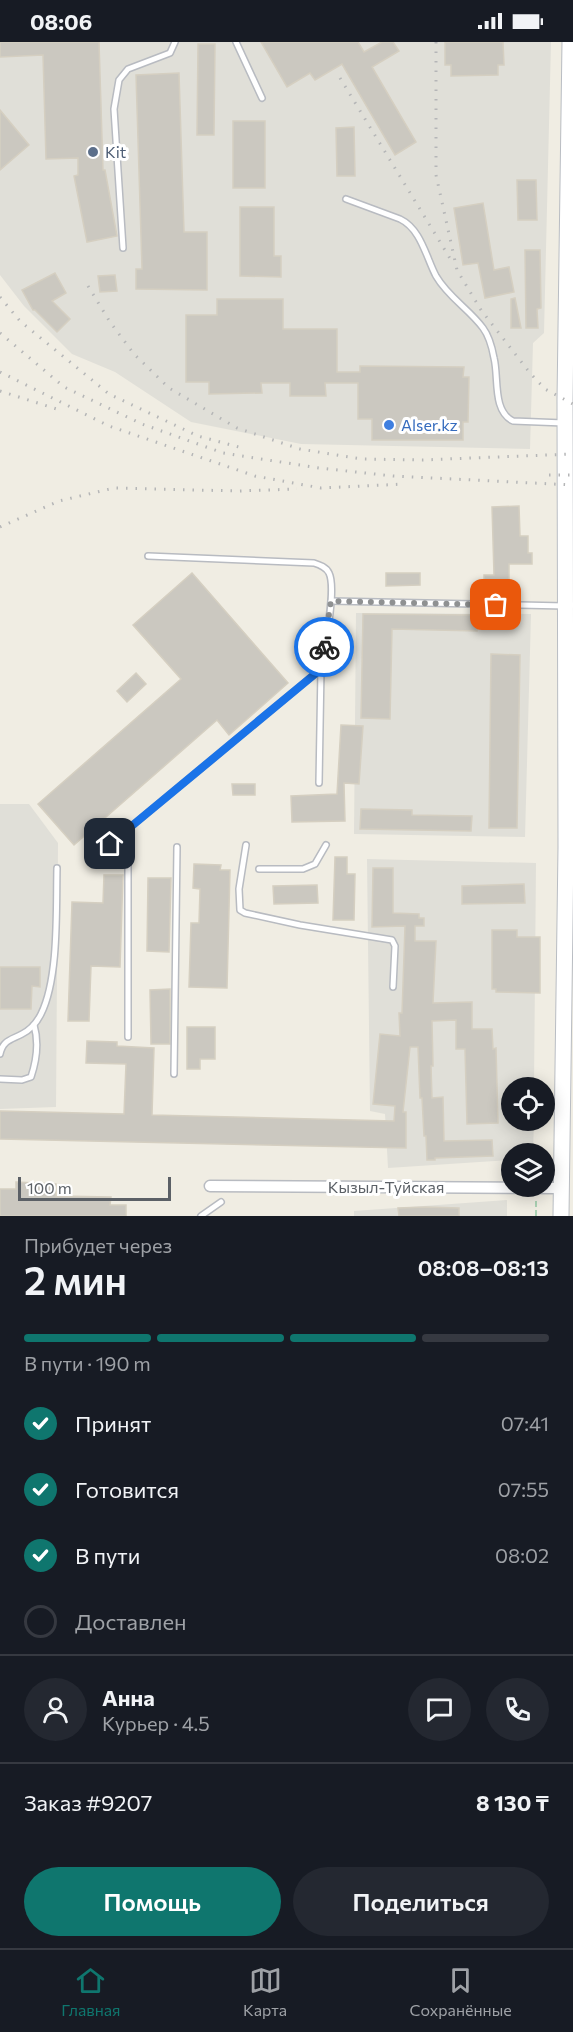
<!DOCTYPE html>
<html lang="ru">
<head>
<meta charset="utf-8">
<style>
  :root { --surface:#171b24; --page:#242831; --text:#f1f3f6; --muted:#9ea1a6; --line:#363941; --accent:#0f766e }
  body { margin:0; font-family:Commissioner,sans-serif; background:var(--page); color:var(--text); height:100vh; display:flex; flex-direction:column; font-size:22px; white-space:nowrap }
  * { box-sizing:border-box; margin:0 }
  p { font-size:20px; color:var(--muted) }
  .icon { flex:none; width:33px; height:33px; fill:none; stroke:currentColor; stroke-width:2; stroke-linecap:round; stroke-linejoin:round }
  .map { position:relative; height:1174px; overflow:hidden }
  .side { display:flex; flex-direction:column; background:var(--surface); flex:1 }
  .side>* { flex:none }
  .controls { position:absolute; left:501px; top:1035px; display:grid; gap:12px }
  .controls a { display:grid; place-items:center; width:54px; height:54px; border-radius:50%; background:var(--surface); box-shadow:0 3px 15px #0003; font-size:30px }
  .scale { position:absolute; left:18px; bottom:15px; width:153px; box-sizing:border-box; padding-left:6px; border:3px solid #5b6066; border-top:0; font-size:16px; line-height:21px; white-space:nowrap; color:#5b6066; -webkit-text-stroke:4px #fff; paint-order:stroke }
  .pin { position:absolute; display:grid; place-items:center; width:51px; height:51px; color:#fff; margin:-26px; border-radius:12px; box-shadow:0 3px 9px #0006 }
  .courier { position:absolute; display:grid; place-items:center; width:60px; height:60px; margin:-30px; border:4px solid #1a73e8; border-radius:50%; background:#fff; color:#222; box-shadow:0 2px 8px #0007 }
  .overview em { font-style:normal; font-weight:600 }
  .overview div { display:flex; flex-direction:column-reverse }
  .overview { display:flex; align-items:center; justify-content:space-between; height:102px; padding:0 24px }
  h1 { font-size:39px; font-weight:600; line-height:45px }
  .bar { display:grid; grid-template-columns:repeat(4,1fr); gap:9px 6px; align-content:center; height:72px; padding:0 24px }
  .bar i { height:8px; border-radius:4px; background:var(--line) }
  .bar .selected { background:var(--accent) }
  .bar p { grid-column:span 4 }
  .line { display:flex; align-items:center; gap:15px; padding:0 24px; border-top:2px solid var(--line) }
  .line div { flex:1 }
  .round { display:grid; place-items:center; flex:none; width:63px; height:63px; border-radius:32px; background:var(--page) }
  ol { padding:0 24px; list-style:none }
  li { display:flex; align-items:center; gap:18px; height:66px }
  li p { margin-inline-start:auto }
  li .icon { padding:6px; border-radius:50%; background:var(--accent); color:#fff; stroke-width:4 }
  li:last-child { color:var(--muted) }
  li i { width:33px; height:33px; border:3px solid var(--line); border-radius:50% }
  .button { display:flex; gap:12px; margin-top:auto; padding:12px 24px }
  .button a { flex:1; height:69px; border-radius:36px; background:var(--accent); color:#fff; font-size:24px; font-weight:600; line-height:69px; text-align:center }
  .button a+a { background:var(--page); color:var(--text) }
  .status { display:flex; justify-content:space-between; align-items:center; height:42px; padding:0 30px; background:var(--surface); direction:ltr }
  .status svg { height:16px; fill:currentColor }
  .dock { display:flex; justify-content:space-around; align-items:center; height:84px; border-top:2px solid var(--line); background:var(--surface); font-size:16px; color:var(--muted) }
  .dock a { display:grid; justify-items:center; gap:3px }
  .dock .selected { color:var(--accent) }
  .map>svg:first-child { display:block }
</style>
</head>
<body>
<div class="status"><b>08:06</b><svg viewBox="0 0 49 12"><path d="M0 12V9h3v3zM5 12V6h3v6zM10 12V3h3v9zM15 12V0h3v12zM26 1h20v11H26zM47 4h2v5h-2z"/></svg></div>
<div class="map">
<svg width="573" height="1174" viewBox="0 0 573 1174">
  <rect width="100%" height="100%" fill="#f0ede3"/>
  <!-- industrial -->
  <g fill="#e0dfd8">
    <path d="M0,0h551l-7,291 -11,10 -3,106 -229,-5 -110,-22 -76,-50 -43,-18 -48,-48 -24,-31z"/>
    <path d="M356,571l175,1 -6,223 -171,-3z"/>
    <path d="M0,762h29l29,39 -2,264 -56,2z"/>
    <path d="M367,817l169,4 -2,224 -22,1v32l22,1 -1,32 -21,1 -1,6 -123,8 -3,-54 -15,-3z"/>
    <path d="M507,1158v16h-153v-5z"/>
  </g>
  <!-- building -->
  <g fill="#cbc8c0" stroke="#d5cfc1" stroke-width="1.5">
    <path d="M0,0h99l4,128h2l12,66 -30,6 -13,-66 4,-1v-17l-32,1 -3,-104 -43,2z"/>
    <path d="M261,0h97l6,10 18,-10h11l6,9 -27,16 44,75 -21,13 -53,-91 -27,16 -5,-7 -23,14z"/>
    <path d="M445,0h58l1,23h-6v10l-47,1v-11h-6z"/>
    <path d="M198,2h17l-1,91h-17z"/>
    <path d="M179,31l5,159h23v58l-71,-1v-20h6l-6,-194z"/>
    <path d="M0,68l29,35 -29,25z"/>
    <rect x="233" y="79" width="32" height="67"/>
    <path d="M354,85l1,49h-18l-1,-48z"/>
    <path d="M517,138h19l1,40h-19z"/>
    <path d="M483,161l11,67 15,-3 5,25 -29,6 -7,-35 -15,2 -9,-57z"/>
    <path d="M240,165h34v49h7v21l-41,-1z"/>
    <path d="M525,208h15l1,58 -4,1 1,19h-12z"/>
    <path d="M55,231l11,20 -14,8 18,18 -13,13 -22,-22h-2l-11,-20z"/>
    <path d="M115,233l2,16 -17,1 -2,-16z"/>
    <path d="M515,256l6,30h-10v-29z"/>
    <path d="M217,257h66v30h54v43h23v-6l104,1 -1,10h6l-1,45h-5v18h-91v-21h-14v-36h-33l1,13h-36v-13h-29l1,10 -53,1v-12h-23v-67h31z"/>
    <path d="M519,464l1,30h8v17h4v11h-23v24h-25v-13h10l-2,-68z"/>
    <path d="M192,531l96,110 -59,52 -12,-15 -143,125 -36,-41 143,-125 -48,-54z"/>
    <path d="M386,531h34v12l-34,1z"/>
    <path d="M363,572l113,1 1,16 -85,-2 -2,90 -29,-1z"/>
    <path d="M491,612l29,1 -3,173h-28z"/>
    <path d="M136,631l10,11 -19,18 -10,-11z"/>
    <path d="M341,683l22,1 -4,58 -15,-1 1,38 -53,1 -1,-26 46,-2z"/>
    <path d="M232,742h23v11h-22z"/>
    <path d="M361,767l51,1v5l60,1 -1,15 -111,-2z"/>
    <path d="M335,815h12v17h8l-1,46h-21z"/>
    <path d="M194,822l27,1 -1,5h10l-3,118 -38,-1 2,-64h8l1,-34 -7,-1z"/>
    <path d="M373,826h20v45l26,1v4h5v8h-9v15h21l-3,62 39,-1v27h20l1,20 3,-1 2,75 -31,1 -2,-75h-9v-29l-24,1 1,45h-2l1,32 11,-1 1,44 48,-1 1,16 -58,2v2h-8l-1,-24h-2l-2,-38h-2l-2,-51h-8l-7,65h3v36l-406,-9v-28l124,3 2,-50 -40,-1 1,-22 30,1v4l37,2 -2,67 242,6 1,-15 -22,-2 7,-70 20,2 -1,-23h3l3,-87 -33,1z"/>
    <path d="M104,833h19l-3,92 -29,-1 -2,55h-21l4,-119 31,1z"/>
    <path d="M148,836h23l-2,74 -22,-1z"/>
    <path d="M524,842l1,19 -63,1v-18z"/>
    <path d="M317,843l1,18 -44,1 -1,-18z"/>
    <path d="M492,888h25v7h23v56l-44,-1v-3h-4z"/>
    <path d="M0,925h40v20l-8,-1 -1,23h-31z"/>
    <path d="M170,947v55h-19l-1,-54z"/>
    <path d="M187,985h28v32h-15v10h-13z"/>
    <path d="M16,1140l40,2v12l55,1 -1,8h16v11h-126v-27h16z"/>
    <path d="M426,1165l33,1v8h-60l-1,-8z"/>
  </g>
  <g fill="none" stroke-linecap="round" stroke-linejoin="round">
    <!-- lane casing -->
    <g stroke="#b8bbc1" stroke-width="8">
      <g id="lane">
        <path d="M236,0l26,56"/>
        <path d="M346,157l54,20c21,10 26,38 36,57 12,21 33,33 47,52 6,8 9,19 11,30 5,19 -2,53 19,63l51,2"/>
        <path d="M123,206l-9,-139 5,-29 9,-11 42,-16 5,-11"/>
        <path d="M331,559l234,5 8,-1"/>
        <path d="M319,741l2,-114"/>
        <path d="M110,802l211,-175c3,-19 16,-80 8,-96 -3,-6 -9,-8 -15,-10l-166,-7"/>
        <path d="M246,803l-7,44 1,21 5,3 55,12 92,15 3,6 -2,41"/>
        <path d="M259,827h44l12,-5 11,-19"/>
        <path d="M128,995v-179"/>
        <path d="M0,1012c3,-14 11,-14 22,-20 8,-4 15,-12 19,-20 18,-36 15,-105 16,-146"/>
        <path d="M174,1032l3,-227"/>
        <path d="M0,1037l22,1 9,-3c6,-18 8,-35 3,-52"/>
        <path d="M201,1174l20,-14"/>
      </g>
    </g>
    <!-- street casing -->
    <g stroke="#b8bbc1" stroke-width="13">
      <path id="street" d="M210,1144l352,2"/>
    </g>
    <!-- secondary casing -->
    <g stroke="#b9bdc3" stroke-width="17">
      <path id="secondary" d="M561,1174l5,-369 -1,-447 5,-358"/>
    </g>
    <!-- path -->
    <path stroke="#94c9a5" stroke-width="1.5" stroke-dasharray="6 3" stroke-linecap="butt" d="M536,1174v-17"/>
    <!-- lane -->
    <use href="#lane" stroke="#fff" stroke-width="5"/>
    <!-- street -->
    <use href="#street" stroke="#fff" stroke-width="10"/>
    <!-- secondary -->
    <use href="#secondary" stroke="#fff" stroke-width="15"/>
    <!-- rail -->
    <g stroke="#b5b6b7" stroke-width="3" stroke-dasharray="1.5 8" stroke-linecap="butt">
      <path d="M436,0v133l21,95 24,40 49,63 15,16 28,15"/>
      <path d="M340,36l111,182"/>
      <path d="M88,244l22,36 24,32 35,34 68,40 63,21 62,10 60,1 151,-6"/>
      <path d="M0,255l20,24 89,73 89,42 48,13"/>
      <path d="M0,291l64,54 78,37 81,29 96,15 74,8 180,9"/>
      <path d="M0,330l109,54 146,50 66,12 84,-4"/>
      <path d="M0,349l63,20"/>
      <path d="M549,433h24"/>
      <path d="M0,485l59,-26 55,-13 124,3 59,-2"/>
    </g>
  </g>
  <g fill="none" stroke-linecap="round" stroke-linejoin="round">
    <!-- done -->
    <path stroke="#8f9192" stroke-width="6" stroke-dasharray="0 10.8" d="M324,605l7,-46 165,4"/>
    <!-- route -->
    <path stroke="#1a73e8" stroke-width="8" d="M110,802l211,-175 3,-22"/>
  </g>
  <!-- markers -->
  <circle fill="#5c6f8a" stroke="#fff" stroke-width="2" cx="93" cy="110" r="6"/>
  <circle fill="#3f7fe0" stroke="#fff" stroke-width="2" cx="389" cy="383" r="6"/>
  <g text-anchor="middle" stroke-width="6" stroke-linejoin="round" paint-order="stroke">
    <!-- service labels -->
    <g font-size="16" fill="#4e5e75" stroke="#fff" text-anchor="start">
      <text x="105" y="116">Kit</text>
    </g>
    <!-- shop labels -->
    <g font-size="16" fill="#366cbe" stroke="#fff" text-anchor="start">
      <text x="401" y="389">Alser.kz</text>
    </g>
    <!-- street labels -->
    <g font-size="16" fill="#5b6066" stroke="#fff">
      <text x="386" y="1151">Кызыл-Туйская</text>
    </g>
  </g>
</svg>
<div class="controls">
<a><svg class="icon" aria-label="locate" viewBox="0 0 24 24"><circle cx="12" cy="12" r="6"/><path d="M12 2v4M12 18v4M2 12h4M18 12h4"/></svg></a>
<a><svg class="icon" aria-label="layers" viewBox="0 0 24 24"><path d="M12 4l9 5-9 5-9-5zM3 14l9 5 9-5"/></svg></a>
</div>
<div class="scale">100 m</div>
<div class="pin" style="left:496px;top:563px;background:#ea580c"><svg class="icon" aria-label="bag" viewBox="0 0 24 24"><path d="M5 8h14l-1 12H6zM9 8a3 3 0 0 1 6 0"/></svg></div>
<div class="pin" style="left:110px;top:802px;background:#1f2937"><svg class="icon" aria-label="home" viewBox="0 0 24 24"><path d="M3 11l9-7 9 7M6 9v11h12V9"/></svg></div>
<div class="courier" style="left:324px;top:605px"><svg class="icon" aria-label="bike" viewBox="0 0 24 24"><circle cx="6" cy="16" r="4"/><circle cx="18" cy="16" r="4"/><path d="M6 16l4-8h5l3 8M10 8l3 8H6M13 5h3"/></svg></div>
</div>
<section class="side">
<div class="overview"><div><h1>2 мин</h1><p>Прибудет через</p></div><em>08:08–08:13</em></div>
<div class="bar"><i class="selected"></i><i class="selected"></i><i class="selected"></i><i></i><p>В пути · 190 m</p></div>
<ol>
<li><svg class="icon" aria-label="check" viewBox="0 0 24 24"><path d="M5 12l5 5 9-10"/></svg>Принят<p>07:41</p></li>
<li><svg class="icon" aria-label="check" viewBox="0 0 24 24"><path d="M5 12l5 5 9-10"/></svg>Готовится<p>07:55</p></li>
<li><svg class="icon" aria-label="check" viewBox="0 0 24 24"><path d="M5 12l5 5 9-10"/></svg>В пути<p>08:02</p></li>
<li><i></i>Доставлен</li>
</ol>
<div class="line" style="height:108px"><a class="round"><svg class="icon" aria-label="person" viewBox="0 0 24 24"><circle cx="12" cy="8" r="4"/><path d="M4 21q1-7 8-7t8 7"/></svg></a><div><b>Анна</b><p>Курьер · 4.5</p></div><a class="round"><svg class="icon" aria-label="chat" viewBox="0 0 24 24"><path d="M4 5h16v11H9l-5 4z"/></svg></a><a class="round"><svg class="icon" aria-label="phone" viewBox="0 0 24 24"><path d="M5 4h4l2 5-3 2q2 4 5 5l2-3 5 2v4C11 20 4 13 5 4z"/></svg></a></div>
<div class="line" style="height:78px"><div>Заказ #9207</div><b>8 130 ₸</b></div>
<div class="button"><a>Помощь</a><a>Поделиться</a></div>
</section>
<nav class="dock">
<a class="selected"><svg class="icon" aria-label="home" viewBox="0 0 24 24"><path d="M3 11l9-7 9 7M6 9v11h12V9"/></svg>Главная</a>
<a><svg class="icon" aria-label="map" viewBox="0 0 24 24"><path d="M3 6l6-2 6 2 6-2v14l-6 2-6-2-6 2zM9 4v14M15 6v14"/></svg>Карта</a>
<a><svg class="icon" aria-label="saved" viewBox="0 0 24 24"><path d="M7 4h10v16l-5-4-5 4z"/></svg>Сохранённые</a>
</nav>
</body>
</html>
